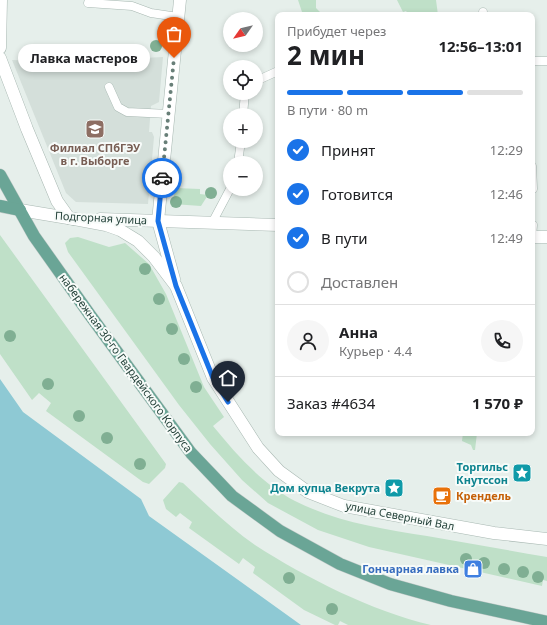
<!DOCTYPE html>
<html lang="ru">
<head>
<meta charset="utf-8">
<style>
  :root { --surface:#fff; --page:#f6f6f6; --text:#202124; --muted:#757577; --line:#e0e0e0; --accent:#1a73e8 }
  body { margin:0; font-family:"Noto Sans",sans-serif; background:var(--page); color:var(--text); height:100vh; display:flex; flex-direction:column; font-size:15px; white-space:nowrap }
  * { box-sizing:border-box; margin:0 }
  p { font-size:13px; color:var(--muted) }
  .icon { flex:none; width:22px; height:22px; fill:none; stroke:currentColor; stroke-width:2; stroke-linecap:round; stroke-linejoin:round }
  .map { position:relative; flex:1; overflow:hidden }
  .side { position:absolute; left:275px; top:12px; width:260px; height:424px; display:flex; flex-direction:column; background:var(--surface); border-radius:8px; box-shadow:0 2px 6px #0003 }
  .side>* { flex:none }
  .needle { width:26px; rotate:236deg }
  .fabs { position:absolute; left:223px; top:12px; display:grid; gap:8px }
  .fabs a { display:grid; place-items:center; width:40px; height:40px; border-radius:50%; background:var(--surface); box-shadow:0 2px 6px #0003; font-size:20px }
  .pin { position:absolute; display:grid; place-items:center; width:34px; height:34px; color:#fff; margin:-41px -17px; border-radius:50% 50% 50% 0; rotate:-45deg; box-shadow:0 0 4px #0007 }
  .pin .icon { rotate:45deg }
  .courier { position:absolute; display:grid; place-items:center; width:40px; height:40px; margin:-20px; border:3px solid #1a73e8; border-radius:50%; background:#fff; color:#222; box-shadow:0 1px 5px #0007 }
  .bubble { position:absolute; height:28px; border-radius:14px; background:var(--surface); box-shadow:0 2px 6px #0003; font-size:13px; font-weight:700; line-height:28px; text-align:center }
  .overview em { font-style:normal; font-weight:700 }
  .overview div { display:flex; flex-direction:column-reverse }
  .overview { display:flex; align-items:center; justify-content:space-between; height:68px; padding:0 12px }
  h1 { font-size:26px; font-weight:700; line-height:30px }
  .bar { display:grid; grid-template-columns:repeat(4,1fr); gap:6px 4px; align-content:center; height:48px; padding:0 12px }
  .bar i { height:5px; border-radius:3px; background:var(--line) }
  .bar .current { background:var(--accent) }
  .bar p { grid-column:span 4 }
  .line { display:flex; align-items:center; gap:10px; padding:0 12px; border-top:1px solid var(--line) }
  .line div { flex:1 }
  .round { display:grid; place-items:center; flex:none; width:42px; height:42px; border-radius:21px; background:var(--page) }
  ol { padding:0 12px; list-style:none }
  li { display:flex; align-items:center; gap:12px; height:44px }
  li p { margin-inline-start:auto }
  li .icon { padding:4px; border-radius:50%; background:var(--accent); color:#fff; stroke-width:4 }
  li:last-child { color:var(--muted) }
  li i { width:22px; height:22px; border:2px solid var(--line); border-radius:50% }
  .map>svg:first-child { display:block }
</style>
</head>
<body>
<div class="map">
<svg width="547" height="625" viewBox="0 0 547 625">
  <rect width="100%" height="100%" fill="#e6efeb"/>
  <!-- built -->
  <path fill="#d4dfda" d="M163,57l-4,45 -8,4 -2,26h3l2,5 -6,67 -72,-2 -10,-9 -54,-133 53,2z"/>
  <!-- green -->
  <g fill="#bfe0c8">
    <path d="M298,0h18v8l5,5h7l1,2h-26z"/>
    <path d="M397,0h39l2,15h-29l-3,-4 -3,1z"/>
    <path d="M175,188l25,1v5l8,1 -7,11 -28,-2z"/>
    <path d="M0,235l166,229 -1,4 -16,16 -6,-2 -97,-71 5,-8 -12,-10 -7,7 -32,-46z"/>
    <path d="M78,237l31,10 16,-4 24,21 17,30 38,93 20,30 -11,9c24,29 48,57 82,75 42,21 87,28 132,35 40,7 80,14 120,21v24l-4,-1 -1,6 -173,-39 -51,-17 -50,-27 -26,-23 -32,-36 -31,-39 -111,-153 -3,-9 5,-5z"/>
    <path d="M463,433h14l-2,17h-2l-2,-5 -9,-4z"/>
    <path d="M179,482l4,1c23,21 46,44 72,62 51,33 117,66 176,80h-83l-8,-4 -2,4h-3l-31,-15 -51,-37 2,-6 -12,-9 -4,6 -50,-36 3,-6 -12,-9 -4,4 -10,-8 -3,-9z"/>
  </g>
  <!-- water -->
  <path fill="#8ec9d4" d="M0,379l23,33 118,87 8,17 152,109h-301z"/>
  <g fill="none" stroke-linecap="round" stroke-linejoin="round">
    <!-- lane casing -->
    <g stroke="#a8b8b2" stroke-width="9">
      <g id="lane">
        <path d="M88,3l44,3 19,7 27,4"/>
        <path d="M483,12v3"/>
        <path d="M532,61h15"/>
        <path d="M256,81l22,-10"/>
        <path d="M109,87l9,20 9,5 42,2"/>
        <path d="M243,115l2,-22"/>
        <path d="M238,163l3,-22"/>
        <path d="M532,166l1,23"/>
        <path d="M212,223l18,-34"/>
        <path d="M532,237l1,-12"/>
      </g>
    </g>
    <!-- street casing -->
    <g stroke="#a8b8b2" stroke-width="13">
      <g id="street">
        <path d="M0,48l1,-48"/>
        <path d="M0,58l27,71 30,72 12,17 37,7 14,5 18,11 16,16 22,29 37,92 45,70 21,23 29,21 36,14 150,27 53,6"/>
        <path d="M20,210l54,9"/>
        <path d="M100,219l178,6"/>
        <path d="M532,237h15"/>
        <path d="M174,279l-16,-58 22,-221"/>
      </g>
    </g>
    <!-- primary casing -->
    <g stroke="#c2cac8" stroke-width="13">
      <g id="primary">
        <path d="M0,175l34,61 56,79 101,138 41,43 48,35 60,33 50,20 61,17 96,21"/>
        <path d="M0,206l20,4"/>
      </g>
    </g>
    <!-- lane -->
    <use href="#lane" stroke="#fff" stroke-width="8"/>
    <!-- street -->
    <use href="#street" stroke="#fff" stroke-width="12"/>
    <!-- primary -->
    <use href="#primary" stroke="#6aa596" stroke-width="12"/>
  </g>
  <!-- trees -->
  <g fill="#80af93">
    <circle cx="156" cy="46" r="6"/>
    <circle cx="211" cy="193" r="6"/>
    <circle cx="176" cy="202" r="6"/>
    <circle cx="145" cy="269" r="6"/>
    <circle cx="159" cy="299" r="6"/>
    <circle cx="172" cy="329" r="6"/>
    <circle cx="10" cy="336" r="6"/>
    <circle cx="184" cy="359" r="6"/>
    <circle cx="48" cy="384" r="6"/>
    <circle cx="196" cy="387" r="6"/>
    <circle cx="79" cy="416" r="6"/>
    <circle cx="107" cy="438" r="6"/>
    <circle cx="140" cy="464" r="6"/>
    <circle cx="466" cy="559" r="6"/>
    <circle cx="484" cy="563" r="6"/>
    <circle cx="504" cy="569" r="6"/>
    <circle cx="523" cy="572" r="6"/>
    <circle cx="538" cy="577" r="6"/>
    <circle cx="289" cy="578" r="6"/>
    <circle cx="332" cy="609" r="6"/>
  </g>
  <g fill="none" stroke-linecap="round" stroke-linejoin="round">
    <!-- done -->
    <path stroke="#687f78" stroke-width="4" stroke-dasharray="0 7.2" d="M162,178l12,-120"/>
    <!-- route -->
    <path stroke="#1a73e8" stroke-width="5" d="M162,178l-4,43 18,65 37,92 15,24"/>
  </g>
  <!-- icons -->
  <defs>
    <g id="university-square" transform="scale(1)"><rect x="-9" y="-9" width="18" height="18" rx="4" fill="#8d6e63" stroke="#f7fbf9"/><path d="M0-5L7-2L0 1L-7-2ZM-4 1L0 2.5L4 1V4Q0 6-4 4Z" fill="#fff"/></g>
    <g id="sight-square" transform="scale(1)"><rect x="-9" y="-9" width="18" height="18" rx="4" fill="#0f9aa8" stroke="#f7fbf9"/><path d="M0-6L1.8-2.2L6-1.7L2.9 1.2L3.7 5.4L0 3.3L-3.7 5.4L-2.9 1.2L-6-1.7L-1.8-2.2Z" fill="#fff"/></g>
    <g id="cafe-square" transform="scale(1)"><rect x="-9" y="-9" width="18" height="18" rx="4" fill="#e8710a" stroke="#f7fbf9"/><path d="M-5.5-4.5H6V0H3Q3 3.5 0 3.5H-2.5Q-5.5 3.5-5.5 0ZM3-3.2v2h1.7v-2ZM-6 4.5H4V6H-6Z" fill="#fff"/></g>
    <g id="shop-square" transform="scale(1)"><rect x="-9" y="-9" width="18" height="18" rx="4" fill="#3f7fe0" stroke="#f7fbf9"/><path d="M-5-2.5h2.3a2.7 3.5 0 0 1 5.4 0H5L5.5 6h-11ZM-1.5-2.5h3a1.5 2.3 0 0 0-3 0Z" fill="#fff"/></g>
  </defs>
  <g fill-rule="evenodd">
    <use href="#university-square" x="95" y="129"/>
    <use href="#sight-square" x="522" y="473"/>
    <use href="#sight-square" x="394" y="488"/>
    <use href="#cafe-square" x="442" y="496"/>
    <use href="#shop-square" x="473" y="569"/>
  </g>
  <g text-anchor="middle" stroke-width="4" stroke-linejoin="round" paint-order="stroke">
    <!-- education labels -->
    <g font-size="11" font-weight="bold" fill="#785e54" stroke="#f7fbf9">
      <text x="95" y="152">Филиал СПбГЭУ<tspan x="95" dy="13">в г. Выборге</tspan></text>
    </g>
    <!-- street labels -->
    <g font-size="11" fill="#24423a" stroke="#f7fbf9">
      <text transform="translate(101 218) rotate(3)" y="4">Подгорная улица</text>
      <text transform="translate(126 363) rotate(54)" y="4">набережная 30-го Гвардейского Корпуса</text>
      <text transform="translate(400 516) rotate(11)" y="4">улица Северный Вал</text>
    </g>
    <!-- culture labels -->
    <g font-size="11" font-weight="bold" fill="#0d838f" stroke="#f7fbf9" text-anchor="end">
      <text x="508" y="471">Торгильс<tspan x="508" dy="13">Кнутссон</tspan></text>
      <text x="380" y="492">Дом купца Векрута</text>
    </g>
    <!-- food labels -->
    <g font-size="11" font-weight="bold" fill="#c56008" stroke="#f7fbf9" text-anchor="start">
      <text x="456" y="500">Крендель</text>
    </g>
    <!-- shop labels -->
    <g font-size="11" font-weight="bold" fill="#366cbe" stroke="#f7fbf9" text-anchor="end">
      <text x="459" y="573">Гончарная лавка</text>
    </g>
  </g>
</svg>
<div class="fabs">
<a><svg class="needle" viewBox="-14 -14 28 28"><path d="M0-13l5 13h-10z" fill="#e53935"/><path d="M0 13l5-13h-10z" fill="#757577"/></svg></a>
<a><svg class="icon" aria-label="locate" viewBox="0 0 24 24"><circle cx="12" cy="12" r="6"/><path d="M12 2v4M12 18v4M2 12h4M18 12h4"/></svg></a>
<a>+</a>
<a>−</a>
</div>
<div class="pin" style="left:174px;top:58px;background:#ea580c"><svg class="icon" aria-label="bag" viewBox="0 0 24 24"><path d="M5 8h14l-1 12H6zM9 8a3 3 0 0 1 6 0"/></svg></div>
<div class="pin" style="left:228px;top:402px;background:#1f2937"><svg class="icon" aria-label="home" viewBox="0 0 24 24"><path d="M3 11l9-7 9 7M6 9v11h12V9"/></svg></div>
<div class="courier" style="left:162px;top:178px"><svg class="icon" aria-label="car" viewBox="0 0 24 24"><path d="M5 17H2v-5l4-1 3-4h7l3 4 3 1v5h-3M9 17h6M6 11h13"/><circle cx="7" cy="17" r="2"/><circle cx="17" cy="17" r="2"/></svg></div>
<div class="bubble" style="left:18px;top:44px;width:132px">Лавка мастеров</div>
<section class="side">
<div class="overview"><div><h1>2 мин</h1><p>Прибудет через</p></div><em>12:56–13:01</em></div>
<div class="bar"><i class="current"></i><i class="current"></i><i class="current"></i><i></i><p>В пути · 80 m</p></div>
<ol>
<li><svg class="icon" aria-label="check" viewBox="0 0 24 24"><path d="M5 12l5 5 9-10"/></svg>Принят<p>12:29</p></li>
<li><svg class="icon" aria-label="check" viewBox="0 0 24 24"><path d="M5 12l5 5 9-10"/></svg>Готовится<p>12:46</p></li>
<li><svg class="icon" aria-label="check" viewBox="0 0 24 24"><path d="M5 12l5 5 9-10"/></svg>В пути<p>12:49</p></li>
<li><i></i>Доставлен</li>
</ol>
<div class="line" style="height:72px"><a class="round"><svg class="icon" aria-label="person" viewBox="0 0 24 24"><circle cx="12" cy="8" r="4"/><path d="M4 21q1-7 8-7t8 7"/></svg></a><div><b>Анна</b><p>Курьер · 4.4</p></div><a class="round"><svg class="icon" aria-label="phone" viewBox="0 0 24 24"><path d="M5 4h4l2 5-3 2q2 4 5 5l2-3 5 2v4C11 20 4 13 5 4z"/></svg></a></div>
<div class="line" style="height:52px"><div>Заказ #4634</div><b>1 570 ₽</b></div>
</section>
</div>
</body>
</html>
